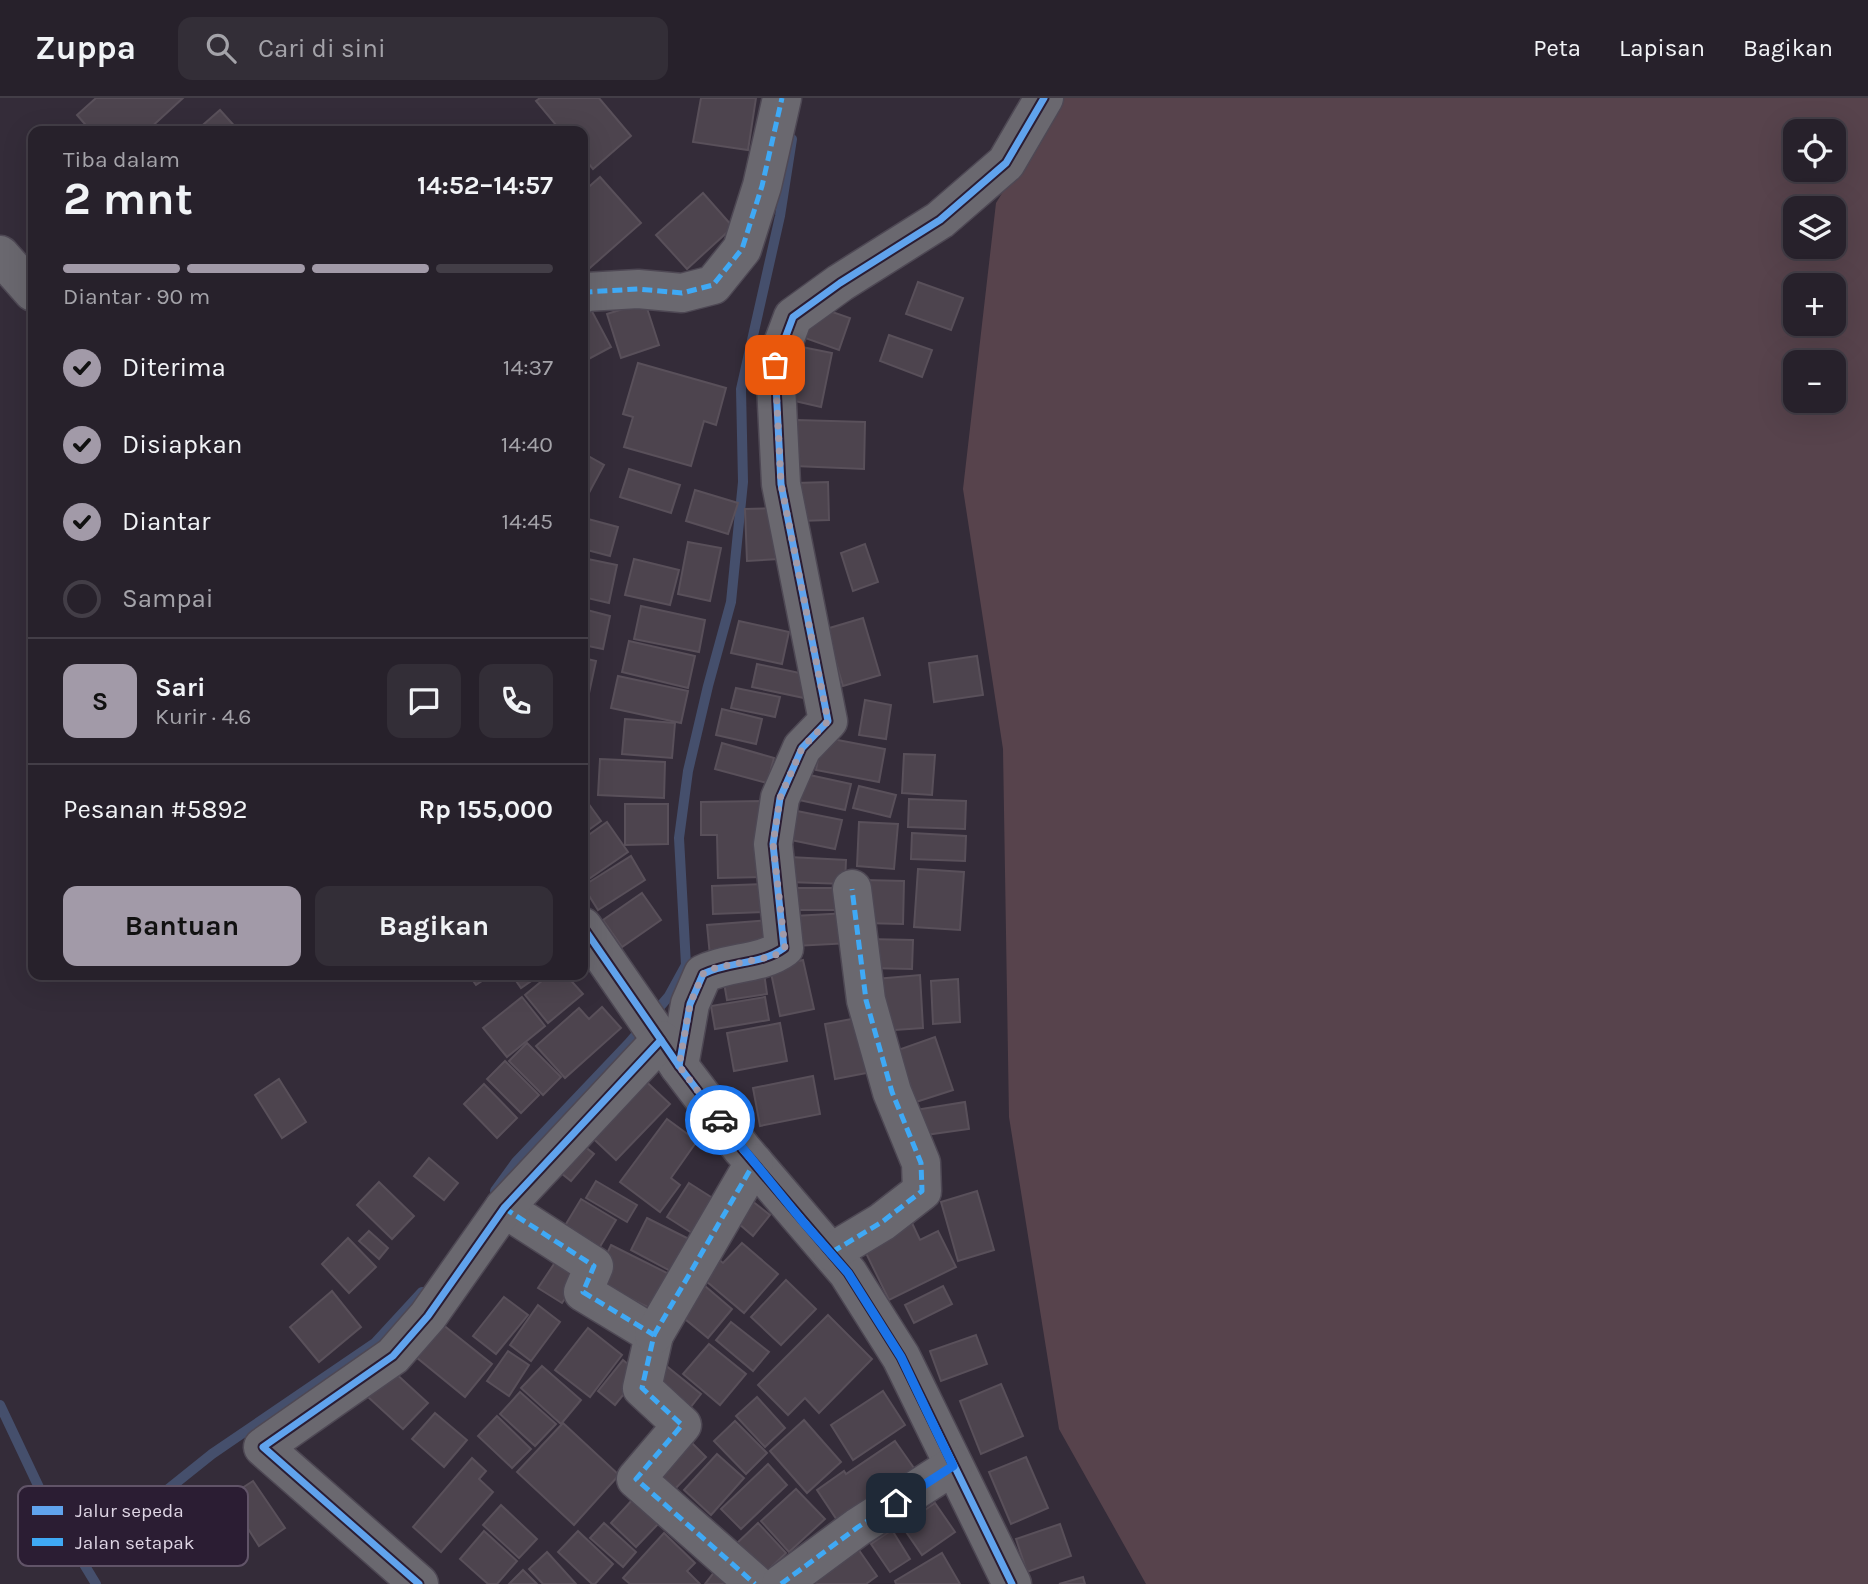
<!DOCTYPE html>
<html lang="id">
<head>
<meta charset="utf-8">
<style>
  :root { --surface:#27212b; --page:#332e37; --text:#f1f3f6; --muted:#a4a3a9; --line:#433e47; --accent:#a29aa8 }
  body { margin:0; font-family:Karla,sans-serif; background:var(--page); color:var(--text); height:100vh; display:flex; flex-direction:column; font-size:26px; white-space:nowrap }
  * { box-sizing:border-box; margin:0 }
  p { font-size:23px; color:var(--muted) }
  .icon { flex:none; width:38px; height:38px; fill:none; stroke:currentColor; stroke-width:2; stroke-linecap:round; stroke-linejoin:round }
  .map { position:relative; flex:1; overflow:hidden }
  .details { position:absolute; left:28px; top:28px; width:560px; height:854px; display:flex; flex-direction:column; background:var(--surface); border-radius:14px; box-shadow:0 7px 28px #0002,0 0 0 2px var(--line) }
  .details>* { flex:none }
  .fabs { position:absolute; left:1783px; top:21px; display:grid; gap:14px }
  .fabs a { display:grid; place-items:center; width:63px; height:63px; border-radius:14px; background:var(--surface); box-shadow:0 7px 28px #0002,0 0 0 2px var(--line); font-size:35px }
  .pin { position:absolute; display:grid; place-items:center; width:60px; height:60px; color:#fff; margin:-30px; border-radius:14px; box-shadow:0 4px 10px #0006 }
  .courier { position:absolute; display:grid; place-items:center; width:70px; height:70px; margin:-35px; border:5px solid #1a73e8; border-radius:50%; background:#fff; color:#222; box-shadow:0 2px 9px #0007 }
  .headline em { font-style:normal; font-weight:700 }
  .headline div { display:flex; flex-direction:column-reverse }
  .headline { display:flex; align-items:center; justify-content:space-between; height:119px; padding:0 35px }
  h1 { font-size:46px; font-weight:700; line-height:52px }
  .bar { display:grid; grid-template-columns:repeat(4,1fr); gap:10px 7px; align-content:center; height:84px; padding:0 35px }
  .bar i { height:9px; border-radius:5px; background:var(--line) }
  .bar .current { background:var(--accent) }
  .bar p { grid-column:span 4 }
  .line { display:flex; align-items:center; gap:18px; padding:0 35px; border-top:2px solid var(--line) }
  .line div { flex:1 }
  .round { display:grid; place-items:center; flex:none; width:74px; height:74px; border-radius:14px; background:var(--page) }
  ol { padding:0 35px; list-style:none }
  li { display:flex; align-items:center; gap:21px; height:77px }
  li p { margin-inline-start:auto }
  li .icon { padding:7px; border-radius:50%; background:var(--accent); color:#111; stroke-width:4 }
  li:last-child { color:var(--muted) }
  li i { width:38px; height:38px; border:4px solid var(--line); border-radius:50% }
  .action { display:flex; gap:14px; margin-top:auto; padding:14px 35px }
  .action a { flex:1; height:80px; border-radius:14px; background:var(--accent); color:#111; font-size:28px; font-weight:700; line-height:80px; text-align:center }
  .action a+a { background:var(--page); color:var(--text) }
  header { display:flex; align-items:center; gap:42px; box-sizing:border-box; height:98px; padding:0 35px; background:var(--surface); border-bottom:2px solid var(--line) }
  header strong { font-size:33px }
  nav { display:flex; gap:38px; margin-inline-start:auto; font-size:24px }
  .search { width:490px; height:63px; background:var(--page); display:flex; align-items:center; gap:18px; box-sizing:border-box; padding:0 24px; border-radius:14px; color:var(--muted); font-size:26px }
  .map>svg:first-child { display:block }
</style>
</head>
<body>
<header>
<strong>Zuppa</strong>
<div class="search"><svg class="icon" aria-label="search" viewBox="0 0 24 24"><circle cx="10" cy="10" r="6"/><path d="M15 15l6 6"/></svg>Cari di sini</div>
<nav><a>Peta</a><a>Lapisan</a><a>Bagikan</a></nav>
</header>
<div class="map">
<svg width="1868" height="1486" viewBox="0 0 1868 1486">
  <rect width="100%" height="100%" fill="#342c39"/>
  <!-- green -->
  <path fill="#57434c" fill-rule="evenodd" d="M1061,0h807v1486h-722l-87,-155 -50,-312 -6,-368 -40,-260 33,-286zM1796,33h38v39h-38zM1796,110h38v39h-38zM1796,187h38v39h-38zM1796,264h38v39h-38z"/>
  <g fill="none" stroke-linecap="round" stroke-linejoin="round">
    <!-- stream -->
    <g stroke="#454f6c" stroke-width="10">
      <path d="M495,1093l21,-29 113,-119 40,-47 17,-31 -7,-127 9,-67 20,-85 23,-84 12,-120 -2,-93 39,-173 12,-77"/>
      <path d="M0,1307l44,93 52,86"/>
      <path d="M81,1461l131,-105 163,-111 47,-51"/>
    </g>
  </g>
  <!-- building -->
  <g fill="#4d444e" stroke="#59505a" stroke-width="2">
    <path d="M96,0h87l-36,33h-56l-14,-16z"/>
    <path d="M540,0h59l32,38 -38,33 -10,-12v-26h-22l-25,-30z"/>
    <path d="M701,0h55l-8,52 -55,-8z"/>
    <path d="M220,12l19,21h-43z"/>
    <path d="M600,79l41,46 -58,51v-82z"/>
    <path d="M703,95l30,34 -46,42 -31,-34z"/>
    <path d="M918,184l45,16 -12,32 -45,-16z"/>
    <path d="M587,204l24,45 -28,15v-57z"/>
    <path d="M645,204l14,43 -38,13 -14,-44z"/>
    <path d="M815,208l35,12 -11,32 -34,-12z"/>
    <path d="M889,237l43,15 -10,27 -42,-16z"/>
    <path d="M797,248l35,7 -11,54 -35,-8z"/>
    <path d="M638,265l88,25 -10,37 -12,-4 -13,45 -67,-19 9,-30 -10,-3z"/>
    <path d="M797,322l68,2 -1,47 -69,-3z"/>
    <path d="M583,355l21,12 -21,39z"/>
    <path d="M629,371l51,16 -9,28 -51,-16z"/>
    <path d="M828,384l1,38 -30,1 -3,-38z"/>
    <path d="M695,392l43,13 -10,31 -42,-13z"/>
    <path d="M777,410l2,51 -32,2 -2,-52z"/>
    <path d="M588,421l30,8 -8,29 -27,-7v-11z"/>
    <path d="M688,444l33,6 -11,53 -32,-7z"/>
    <path d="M865,446l13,38 -25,9 -12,-38z"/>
    <path d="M583,460l34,7 -8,38 -26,-6z"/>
    <path d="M634,461l45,11 -9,35 -45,-10z"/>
    <path d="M641,508l64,14 -6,32 -65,-13z"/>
    <path d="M583,511l27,7 -7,33 -20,-4z"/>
    <path d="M863,520l17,57 -37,11 -17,-57z"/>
    <path d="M739,523l50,11 -7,32 -51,-11z"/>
    <path d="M629,543l66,15 -7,32 -66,-16z"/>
    <path d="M977,558l6,39 -49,7 -5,-39z"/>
    <path d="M583,560l13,3 -8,37 -5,-2z"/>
    <path d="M757,566l52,11 -5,23 -52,-11z"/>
    <path d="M618,578l70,15 -7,32 -70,-15z"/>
    <path d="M736,590l44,9 -5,20 -44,-9z"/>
    <path d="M865,602l26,5 -5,34 -27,-4z"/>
    <path d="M722,611l40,10 -6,25 -40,-9z"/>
    <path d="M625,621l50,4 -3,35 -50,-4z"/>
    <path d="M822,639l63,12 -6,33 -63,-12z"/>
    <path d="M722,645l52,15 -7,25 -52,-14z"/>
    <path d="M904,656l31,1 -3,40 -30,-2z"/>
    <path d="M600,661l65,3 -1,36 -66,-3z"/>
    <path d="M805,676l46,10 -6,26 -46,-10z"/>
    <path d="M859,688l37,9 -6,22 -37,-9z"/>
    <path d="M583,698l18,25 -18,13z"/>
    <path d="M909,701l57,2 -1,28 -57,-2z"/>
    <path d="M762,703l2,76 -46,1 -1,-43h-16v-33z"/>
    <path d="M625,706h43v40l-43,1z"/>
    <path d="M787,711l55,11 -7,29 -54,-11z"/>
    <path d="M607,724l21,30 -45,31v-44z"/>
    <path d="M859,724l39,2 -4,45 -37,-3z"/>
    <path d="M912,735l54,3 -1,25 -54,-2z"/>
    <path d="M631,758l14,24 -47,30 -15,-24z"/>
    <path d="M789,759l57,3 -1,24 -57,-2z"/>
    <path d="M918,771l46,3 -4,58 -46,-3z"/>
    <path d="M864,782l40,1 -1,43 -40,-1z"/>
    <path d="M765,786l1,28 -53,2 -1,-28z"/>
    <rect x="793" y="790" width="47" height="22"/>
    <path d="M642,795l19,27 -39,27 -19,-27z"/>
    <path d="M848,815l2,30 -55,3 -1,-30z"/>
    <path d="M772,822l2,30 -64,6 -3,-31z"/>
    <path d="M867,841l46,1 -1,29 -46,-1z"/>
    <path d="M803,862l11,49 -34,7 -10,-48z"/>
    <path d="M763,868l4,28 -40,6 -5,-29z"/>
    <path d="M469,877h22l-15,10z"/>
    <path d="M512,877h28l-19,13z"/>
    <path d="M549,877h17l17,19 -35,29 -23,-28z"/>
    <path d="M920,877l3,53 -43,3 -4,-52z"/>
    <path d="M958,881l2,43 -27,2 -2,-43z"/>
    <path d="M522,899l23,29 -38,31 -24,-29z"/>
    <path d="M765,899l4,23 -54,9 -4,-23z"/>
    <path d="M602,909l19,21 -56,50 -29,-32 43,-38 10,11z"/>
    <path d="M862,919l10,55 -37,7 -10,-55z"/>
    <path d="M780,925l7,38 -53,10 -7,-38z"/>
    <path d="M935,939l18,53 -37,12 -18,-52z"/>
    <path d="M527,945l34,34 -18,18 -34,-34z"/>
    <path d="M505,963l34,34 -18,18 -34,-34z"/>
    <path d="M636,974l34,32 -54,56 -33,-31z"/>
    <path d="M813,978l7,38 -60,12 -7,-38z"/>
    <path d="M279,981l27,43 -24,16 -27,-43z"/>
    <path d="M484,986l33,34 -20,20 -33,-34z"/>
    <path d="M965,1004l4,27 -51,7 -3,-26z"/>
    <path d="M667,1021l30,22 -26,37 9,7 -20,27 -40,-30z"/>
    <path d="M573,1039l21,17 -23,27 -20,-16z"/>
    <path d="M429,1060l29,25 -14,17 -30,-24z"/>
    <path d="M596,1083l41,24 -10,17 -41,-24z"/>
    <path d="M379,1084l35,34 -22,23 -35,-34z"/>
    <path d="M689,1085l33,21 -22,34 -33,-21z"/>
    <path d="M977,1093l17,59 -36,11 -17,-59z"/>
    <path d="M747,1099l23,18 -17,21 -22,-19z"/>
    <path d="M581,1101l35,21 -18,30 -35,-21z"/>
    <path d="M647,1120l48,24 -17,33 -47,-25z"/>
    <path d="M912,1125l8,17 18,-9 18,36 -67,33 -26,-53z"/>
    <path d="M369,1133l19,17 -9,11 -20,-18z"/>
    <path d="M348,1140l28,29 -27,26 -27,-29z"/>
    <path d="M742,1145l36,31 -34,39 -50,-42 17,-18 12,10z"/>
    <path d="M611,1147l66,33 -17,35 -66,-32z"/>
    <path d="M560,1157l23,17 -21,31 -24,-15z"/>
    <path d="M698,1182l34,29 -24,29 -34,-28z"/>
    <path d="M786,1182l30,29 -35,36 -30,-28z"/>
    <path d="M943,1188l9,18 -38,19 -9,-18z"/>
    <path d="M332,1193l29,36 -42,35 -29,-35z"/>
    <path d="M504,1199l24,18 -32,39 -23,-18z"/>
    <path d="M538,1207l22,17 -29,39 -21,-16z"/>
    <path d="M828,1217l44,44 -53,54 -14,-15 -17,17 -30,-30z"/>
    <path d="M731,1224l38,30 -16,19 -37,-31z"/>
    <path d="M442,1226l50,40 -27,33 -49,-40z"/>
    <path d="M588,1230l34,27 -32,42 -35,-27z"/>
    <path d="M976,1237l11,29 -46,17 -11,-30z"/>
    <path d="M709,1246l37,30 -26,31 -37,-31z"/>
    <path d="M508,1253l21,14 -20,31 -22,-15z"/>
    <path d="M623,1262l17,14 -25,31 -17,-14z"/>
    <path d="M664,1266l37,30 -15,19 -37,-30z"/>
    <path d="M542,1268l39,34 -20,24 -40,-36z"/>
    <path d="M393,1273l35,32 -25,26 -35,-32z"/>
    <path d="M1001,1286l22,52 -42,18 -21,-53z"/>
    <path d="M883,1293l22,34 -52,35 -22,-35z"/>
    <path d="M520,1294l36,32 -21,22 -35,-32z"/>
    <path d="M757,1299l28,31 -20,19 -29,-31z"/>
    <path d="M435,1315l32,27 -23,27 -32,-28z"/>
    <path d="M497,1318l34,33 -19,19 -34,-32z"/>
    <path d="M804,1322l37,42 -34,31 -37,-42z"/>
    <path d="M735,1323l32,32 -21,21 -32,-33z"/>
    <path d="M563,1325l56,52 -45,50 -57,-53z"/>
    <path d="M685,1338l21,21 -36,37 -22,-21z"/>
    <path d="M895,1343l21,30 -77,52 -22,-33 27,-19 2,3z"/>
    <path d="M717,1356l27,24 -33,37 -27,-25z"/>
    <path d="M1026,1359l22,51 -37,16 -22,-52z"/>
    <path d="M472,1360l14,13 -7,8 14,13 -52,60 -28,-25z"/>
    <path d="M768,1366l19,21 -46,44 -20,-20z"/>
    <path d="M253,1383l32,47 -26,18 -31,-49z"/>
    <path d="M796,1391l29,30 -36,33 -28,-31z"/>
    <path d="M634,1400l26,24 -24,25 -25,-24z"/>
    <path d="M935,1405l20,29 -33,23 -20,-29z"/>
    <path d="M501,1407l36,34 -18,19 -36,-33z"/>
    <path d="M604,1425l32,29 -13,15 -33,-29z"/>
    <path d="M758,1425l28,30 -22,21 -29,-29z"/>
    <path d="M1060,1426l11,32 -44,16 -11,-33z"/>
    <path d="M892,1432l18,29 -20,13 -19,-28z"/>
    <path d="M484,1433l33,30 -20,23h-9l-28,-25z"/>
    <path d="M578,1433l35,33 -18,20h-3l-34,-32z"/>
    <path d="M664,1435l31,30 -8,8 13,13h-70l-7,-6z"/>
    <path d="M854,1445l23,33 -11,8h-70z"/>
    <path d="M547,1454l29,32h-33l-14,-15z"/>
    <path d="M942,1455l18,31h-64l-1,-3z"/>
    <path d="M722,1464l25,22h-42z"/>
    <path d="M523,1472l14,14h-28z"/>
    <path d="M1083,1479l2,7h-26z"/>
  </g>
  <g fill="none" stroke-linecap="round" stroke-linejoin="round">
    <!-- minor casing -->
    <g stroke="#4e4854" stroke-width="41">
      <g id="minor">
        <path d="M0,157l33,37"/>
        <path d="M583,196l3,-2 52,-3 44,4 31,-8 29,-36 20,-63 20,-88"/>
        <path d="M583,829l96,139 63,83 106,124 53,84 111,227"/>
        <path d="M679,968l11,-62 13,-30c26,-13 58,-9 81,-26l-11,-104 7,-46 22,-50 26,-27 -47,-237 -6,-119 18,-48 47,-34 100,-63 66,-57 38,-65"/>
        <path d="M504,1110l90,58 -11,26 71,43 -12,53 40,37 -46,54 119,105"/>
        <path d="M832,1154l50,-30 40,-31 -1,-28 -29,-71 -26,-92 -14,-111"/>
        <path d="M654,1237l100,-172"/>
        <path d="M419,1486l-156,-137 130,-91 35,-40 76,-108 157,-168"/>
        <path d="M781,1486l77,-57 95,-61"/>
      </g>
    </g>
    <!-- minor -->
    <use href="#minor" stroke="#6a686f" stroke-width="38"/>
    <!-- quiet -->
    <g stroke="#3fa9f5" stroke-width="5" stroke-dasharray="10 5" stroke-linecap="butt">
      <path d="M583,196l3,-2 52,-3 44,4 31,-8 29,-36 20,-63 20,-88"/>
      <path d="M504,1110l90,58 -11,26 71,43 -12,53 40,37 -46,54 119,105"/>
      <path d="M832,1154l50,-30 40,-31 -1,-28 -29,-71 -26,-92 -14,-111"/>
      <path d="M654,1237l100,-172"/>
      <path d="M781,1486l77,-57 95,-61"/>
    </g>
    <!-- cycleway casing -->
    <g stroke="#2b1d33" stroke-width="11">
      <g id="cycleway">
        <path d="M583,829l96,139 63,83 106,124 53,84 111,227"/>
        <path d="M679,968l11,-62 13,-30c26,-13 58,-9 81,-26l-11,-104 7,-46 22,-50 26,-27 -47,-237 -6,-119 18,-48 47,-34 100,-63 66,-57 38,-65"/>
        <path d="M419,1486l-156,-137 130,-91 35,-40 76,-108 157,-168"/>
      </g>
    </g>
    <!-- cycleway -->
    <use href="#cycleway" stroke="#60a3ed" stroke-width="7"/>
  </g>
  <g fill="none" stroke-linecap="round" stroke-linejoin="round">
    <!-- done -->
    <path stroke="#a29aa8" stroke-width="7" stroke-dasharray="0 12.6" d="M720,1022l-41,-54 11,-62 13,-30 12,-6 59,-12 11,-8 -12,-104 7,-46 22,-50 26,-27 -47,-237 -6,-119"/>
    <!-- route -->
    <path stroke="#1a73e8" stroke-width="9" d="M720,1022l83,102 45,51 53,84 52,109 -57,37"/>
  </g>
  <!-- legend -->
  <rect x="18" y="1388" width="230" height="80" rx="10" fill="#2b1d33" stroke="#615468" stroke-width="2"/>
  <rect x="32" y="1408" width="31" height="9" fill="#60a3ed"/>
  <rect x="32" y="1440" width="31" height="8" fill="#3fa9f5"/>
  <g font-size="19" fill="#ded5e4">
    <text x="75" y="1419">Jalur sepeda</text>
    <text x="75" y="1451">Jalan setapak</text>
  </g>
</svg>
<div class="fabs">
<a><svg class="icon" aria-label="locate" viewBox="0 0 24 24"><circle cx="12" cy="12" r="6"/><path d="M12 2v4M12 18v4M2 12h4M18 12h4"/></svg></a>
<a><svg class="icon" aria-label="layers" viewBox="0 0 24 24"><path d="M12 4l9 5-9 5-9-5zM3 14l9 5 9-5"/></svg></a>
<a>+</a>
<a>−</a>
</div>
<div class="pin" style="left:775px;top:267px;background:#ea580c"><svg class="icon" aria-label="bag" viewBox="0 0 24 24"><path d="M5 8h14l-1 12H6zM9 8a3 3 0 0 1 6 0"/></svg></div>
<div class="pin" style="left:896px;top:1405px;background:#1f2937"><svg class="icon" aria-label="home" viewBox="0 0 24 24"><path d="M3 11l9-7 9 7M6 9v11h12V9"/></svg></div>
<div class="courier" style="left:720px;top:1022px"><svg class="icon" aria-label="car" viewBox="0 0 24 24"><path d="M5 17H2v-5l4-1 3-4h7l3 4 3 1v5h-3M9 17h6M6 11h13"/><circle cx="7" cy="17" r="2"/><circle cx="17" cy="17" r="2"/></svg></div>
<section class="details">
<div class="headline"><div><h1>2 mnt</h1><p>Tiba dalam</p></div><em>14:52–14:57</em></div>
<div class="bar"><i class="current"></i><i class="current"></i><i class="current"></i><i></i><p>Diantar · 90 m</p></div>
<ol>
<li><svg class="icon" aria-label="check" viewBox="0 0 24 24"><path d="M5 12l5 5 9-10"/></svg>Diterima<p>14:37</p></li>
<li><svg class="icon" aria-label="check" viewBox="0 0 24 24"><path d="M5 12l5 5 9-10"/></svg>Disiapkan<p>14:40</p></li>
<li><svg class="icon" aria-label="check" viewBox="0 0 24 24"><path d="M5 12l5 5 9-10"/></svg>Diantar<p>14:45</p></li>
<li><i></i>Sampai</li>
</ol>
<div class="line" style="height:126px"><b class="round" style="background:var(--accent);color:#111">S</b><div><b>Sari</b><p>Kurir · 4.6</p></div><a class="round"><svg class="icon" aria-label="chat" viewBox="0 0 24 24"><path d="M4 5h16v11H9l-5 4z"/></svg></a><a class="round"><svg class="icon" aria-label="phone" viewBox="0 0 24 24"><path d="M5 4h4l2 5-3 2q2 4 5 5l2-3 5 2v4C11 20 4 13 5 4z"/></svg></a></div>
<div class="line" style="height:91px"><div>Pesanan #5892</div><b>Rp 155,000</b></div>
<div class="action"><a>Bantuan</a><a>Bagikan</a></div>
</section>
</div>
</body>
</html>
